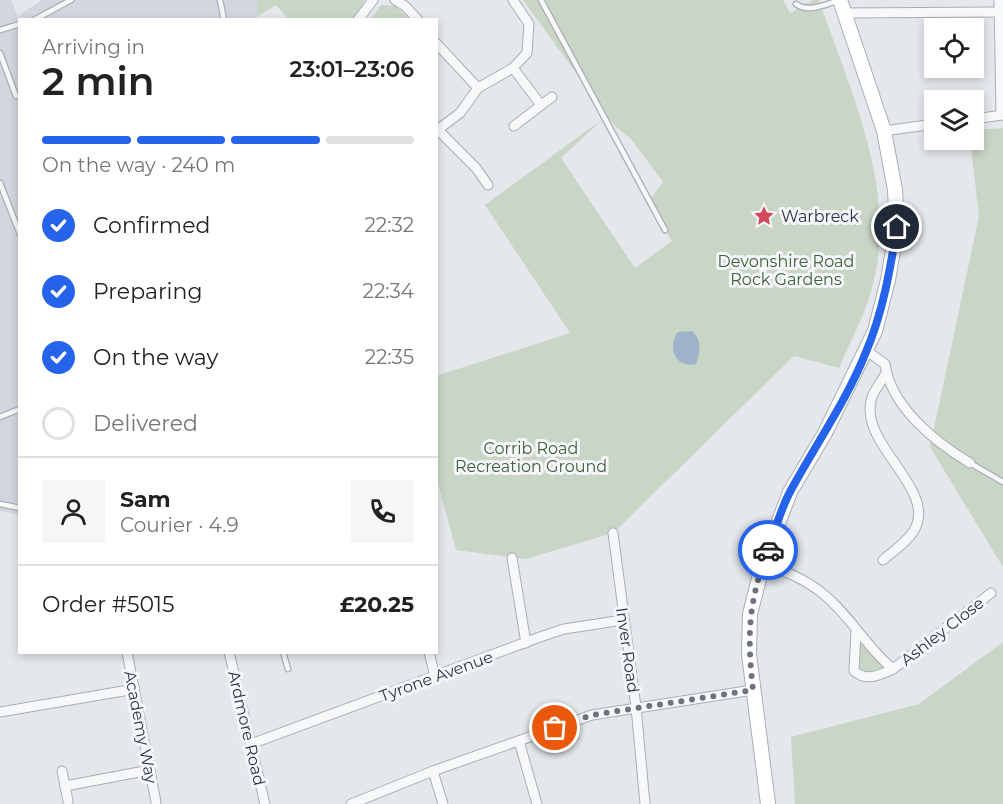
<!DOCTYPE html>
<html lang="en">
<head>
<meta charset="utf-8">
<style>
  :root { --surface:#fff; --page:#f6f6f6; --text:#222; --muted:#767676; --line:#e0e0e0; --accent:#2563eb }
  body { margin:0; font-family:Montserrat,sans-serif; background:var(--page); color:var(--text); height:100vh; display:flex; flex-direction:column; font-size:22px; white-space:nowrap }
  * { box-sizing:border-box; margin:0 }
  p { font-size:20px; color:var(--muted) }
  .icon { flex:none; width:33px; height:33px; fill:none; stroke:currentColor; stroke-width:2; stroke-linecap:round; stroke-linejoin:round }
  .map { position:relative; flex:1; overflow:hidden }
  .panel { position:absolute; left:18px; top:18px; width:420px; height:636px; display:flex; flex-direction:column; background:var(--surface); border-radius:0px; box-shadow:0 3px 9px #0003 }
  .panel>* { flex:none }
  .tools { position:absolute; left:924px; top:18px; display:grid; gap:12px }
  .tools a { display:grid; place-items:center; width:60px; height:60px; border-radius:0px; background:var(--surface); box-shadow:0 3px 9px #0003; font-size:30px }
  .pin { position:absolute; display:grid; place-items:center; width:51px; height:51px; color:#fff; margin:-26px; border:3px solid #fff; border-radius:50%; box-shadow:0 2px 6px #0007 }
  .courier { position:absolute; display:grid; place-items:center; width:60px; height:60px; margin:-30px; border:4px solid #2563eb; border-radius:50%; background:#fff; color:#222; box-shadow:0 2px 8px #0007 }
  .head em { font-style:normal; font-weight:600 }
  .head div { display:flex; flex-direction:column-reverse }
  .head { display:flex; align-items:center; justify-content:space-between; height:102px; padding:0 24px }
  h1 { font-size:39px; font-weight:600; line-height:45px }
  .bar { display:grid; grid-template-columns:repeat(4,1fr); gap:9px 6px; align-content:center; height:72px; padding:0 24px }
  .bar i { height:8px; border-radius:4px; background:var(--line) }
  .bar .selected { background:var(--accent) }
  .bar p { grid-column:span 4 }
  .line { display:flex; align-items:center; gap:15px; padding:0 24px; border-top:2px solid var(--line) }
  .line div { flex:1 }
  .round { display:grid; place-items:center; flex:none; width:63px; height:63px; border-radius:0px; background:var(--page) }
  ol { padding:0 24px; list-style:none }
  li { display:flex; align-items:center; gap:18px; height:66px }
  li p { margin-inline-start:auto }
  li .icon { padding:6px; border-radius:50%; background:var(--accent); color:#fff; stroke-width:4 }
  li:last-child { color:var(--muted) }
  li i { width:33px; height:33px; border:3px solid var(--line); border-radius:50% }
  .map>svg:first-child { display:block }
</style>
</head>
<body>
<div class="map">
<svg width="1003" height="804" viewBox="0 0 1003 804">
  <rect width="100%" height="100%" fill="#e4e7ec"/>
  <!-- built -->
  <path fill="#d2d6de" d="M0,0h11l7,16 24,-16h216v16l-2,3 -236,1 -1,495 -19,-4z"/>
  <!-- green -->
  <g fill="#c9d6c5">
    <path d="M258,0h107l-12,19 -64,1 -13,-15 -18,11z"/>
    <path d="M523,0h260l7,13 23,-13h6c31,91 80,190 53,288 -7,27 -22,54 -33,80l-45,-12 -181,177 -87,26 -70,-9 -19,-70 -1,-104 134,-43 -85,-128 119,-87 -43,40 74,110 37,-27 -23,-40 14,-19 -32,-43 -18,-15z"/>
    <path d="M381,5l14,1 14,13h-38z"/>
    <path d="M1003,128v439l-73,-120 49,-231 -9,-76h4v-10z"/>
    <path d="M856,631l37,38 -34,6z"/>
    <path d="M1003,642v162h-208l-4,-67 128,-33z"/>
  </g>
  <!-- water -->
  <path fill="#9fb4cc" d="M692,331c10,10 9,20 4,33 -21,5 -29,-17 -18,-32z"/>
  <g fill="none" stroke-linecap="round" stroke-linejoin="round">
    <!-- lane casing -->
    <g stroke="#a9aeb7" stroke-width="7">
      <g id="lane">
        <path d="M220,0l4,20"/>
        <path d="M541,0l124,230"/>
        <path d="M796,4c13,9 27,1 41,-3"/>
        <path d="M34,20l37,-20"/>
        <path d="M0,30l20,-6"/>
        <path d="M0,53l16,43"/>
        <path d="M0,183l20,51"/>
        <path d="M0,417l20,-8"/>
        <path d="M970,463l33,19"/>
        <path d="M0,504l20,4"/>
        <path d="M283,652l5,17"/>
      </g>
    </g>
    <!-- street casing -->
    <g stroke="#a9aeb7" stroke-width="11">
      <g id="street">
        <path d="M395,0l10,6 13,14"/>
        <path d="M999,0l2,115"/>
        <path d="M843,13l156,-1"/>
        <path d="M358,20l15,-20"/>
        <path d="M436,43l42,45"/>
        <path d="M513,68l28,37"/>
        <path d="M974,119l29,-4"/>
        <path d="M514,126l38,-29"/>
        <path d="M438,130l38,38 12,17"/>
        <path d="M436,131l24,-18 18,-25 35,-20 14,-15 2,-29 -16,-24"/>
        <path d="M884,131l50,-7"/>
        <path d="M867,351l18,13c6,43 50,78 85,99"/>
        <path d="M613,533l23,174 9,97"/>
        <path d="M512,558l14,85"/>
        <path d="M883,560c9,-8 23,-17 30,-28 28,-42 -57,-88 -41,-135 3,-8 10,-16 14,-24"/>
        <path d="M763,563c21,8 42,16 59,30 27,21 44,54 71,76l98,-76"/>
        <path d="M856,631l-2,40c13,11 26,4 39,-2"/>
        <path d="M127,652l29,150"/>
        <path d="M229,652l36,152"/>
        <path d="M429,652l6,25"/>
        <path d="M0,712l135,-23"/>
        <path d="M519,741l18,63"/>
        <path d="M251,744l289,-107 24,-8 59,-9"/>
        <path d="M62,771l6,30"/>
        <path d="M433,771l10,33"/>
        <path d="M65,786l85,-16"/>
        <path d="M351,804l82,-33 159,-56 161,-25"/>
      </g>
    </g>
    <!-- secondary casing -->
    <g stroke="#a9aeb7" stroke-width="16">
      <path id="secondary" d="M768,804l-19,-150 1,-40 13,-51 27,-71 35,-59 50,-102 13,-51 9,-53 -2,-37 -11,-59 -44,-131"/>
    </g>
    <!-- lane -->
    <use href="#lane" stroke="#f7f8fa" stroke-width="4.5"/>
    <!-- street -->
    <use href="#street" stroke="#f7f8fa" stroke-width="9"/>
    <!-- secondary -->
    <use href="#secondary" stroke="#fff" stroke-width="14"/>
  </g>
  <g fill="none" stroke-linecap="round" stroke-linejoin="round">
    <!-- done -->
    <path stroke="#6c737f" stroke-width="6" stroke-dasharray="0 10.8" d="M555,728l37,-13 161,-25c-6,-55 -5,-87 15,-140"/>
    <!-- route -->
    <path stroke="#2563eb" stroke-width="8" d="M768,550c7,-20 13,-42 23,-60 25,-46 56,-90 75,-138 17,-40 24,-82 31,-125"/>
  </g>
  <!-- icons -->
  <defs>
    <g id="sight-bare" transform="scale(1.62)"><path d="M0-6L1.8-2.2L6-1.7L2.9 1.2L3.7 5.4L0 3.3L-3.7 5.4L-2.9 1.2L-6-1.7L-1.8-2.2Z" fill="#d1495b" stroke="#f4f6f9" stroke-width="2.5" paint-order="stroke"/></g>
  </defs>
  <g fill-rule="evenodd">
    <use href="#sight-bare" x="764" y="216"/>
  </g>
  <g text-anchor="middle" stroke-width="6" stroke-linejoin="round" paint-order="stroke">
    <!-- poi labels -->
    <g font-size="16" fill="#2b3445" stroke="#f4f6f9" text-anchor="start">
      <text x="781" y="222">Warbreck</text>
    </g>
    <!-- park labels -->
    <g font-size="16" fill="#3f6138" stroke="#f4f6f9">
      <text x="786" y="267">Devonshire Road<tspan x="786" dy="18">Rock Gardens</tspan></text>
      <text x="531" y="454">Corrib Road<tspan x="531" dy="18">Recreation Ground</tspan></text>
    </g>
    <!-- street labels -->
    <g font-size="16" fill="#2b3445" stroke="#f4f6f9">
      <text transform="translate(942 631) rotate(-38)" y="6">Ashley Close</text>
      <text transform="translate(628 650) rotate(82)" y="6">Inver Road</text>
      <text transform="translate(436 676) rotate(-20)" y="6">Tyrone Avenue</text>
      <text transform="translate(141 727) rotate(79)" y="6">Academy Way</text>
      <text transform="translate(247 728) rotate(77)" y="6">Ardmore Road</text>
    </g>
  </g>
</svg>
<div class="tools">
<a><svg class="icon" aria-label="locate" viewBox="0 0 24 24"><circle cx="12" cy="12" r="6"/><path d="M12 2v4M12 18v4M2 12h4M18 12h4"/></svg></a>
<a><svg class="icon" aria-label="layers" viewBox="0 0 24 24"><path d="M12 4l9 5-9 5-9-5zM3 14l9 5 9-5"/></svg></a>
</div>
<div class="pin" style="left:555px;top:728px;background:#ea580c"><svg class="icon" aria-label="bag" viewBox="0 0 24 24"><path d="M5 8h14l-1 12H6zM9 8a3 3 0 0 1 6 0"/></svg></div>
<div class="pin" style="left:897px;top:227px;background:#1f2937"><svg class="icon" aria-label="home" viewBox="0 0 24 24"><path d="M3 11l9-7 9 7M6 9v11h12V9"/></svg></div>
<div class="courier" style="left:768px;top:550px"><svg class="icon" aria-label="car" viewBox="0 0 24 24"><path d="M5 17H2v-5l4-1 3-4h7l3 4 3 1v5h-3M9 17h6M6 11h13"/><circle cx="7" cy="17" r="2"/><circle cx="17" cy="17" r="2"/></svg></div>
<section class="panel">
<div class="head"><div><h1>2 min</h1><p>Arriving in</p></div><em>23:01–23:06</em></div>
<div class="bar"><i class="selected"></i><i class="selected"></i><i class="selected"></i><i></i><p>On the way · 240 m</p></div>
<ol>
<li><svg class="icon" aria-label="check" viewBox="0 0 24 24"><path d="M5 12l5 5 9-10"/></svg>Confirmed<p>22:32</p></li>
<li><svg class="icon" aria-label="check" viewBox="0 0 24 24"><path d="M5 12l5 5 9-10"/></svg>Preparing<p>22:34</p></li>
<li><svg class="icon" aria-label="check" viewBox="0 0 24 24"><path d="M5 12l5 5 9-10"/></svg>On the way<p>22:35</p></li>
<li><i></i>Delivered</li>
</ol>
<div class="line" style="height:108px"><a class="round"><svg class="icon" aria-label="person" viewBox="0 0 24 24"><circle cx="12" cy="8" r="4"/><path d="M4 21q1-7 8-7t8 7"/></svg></a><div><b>Sam</b><p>Courier · 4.9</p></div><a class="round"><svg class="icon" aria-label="phone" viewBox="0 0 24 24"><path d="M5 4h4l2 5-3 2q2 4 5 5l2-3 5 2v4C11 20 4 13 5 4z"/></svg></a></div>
<div class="line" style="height:78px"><div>Order #5015</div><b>£20.25</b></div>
</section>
</div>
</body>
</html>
